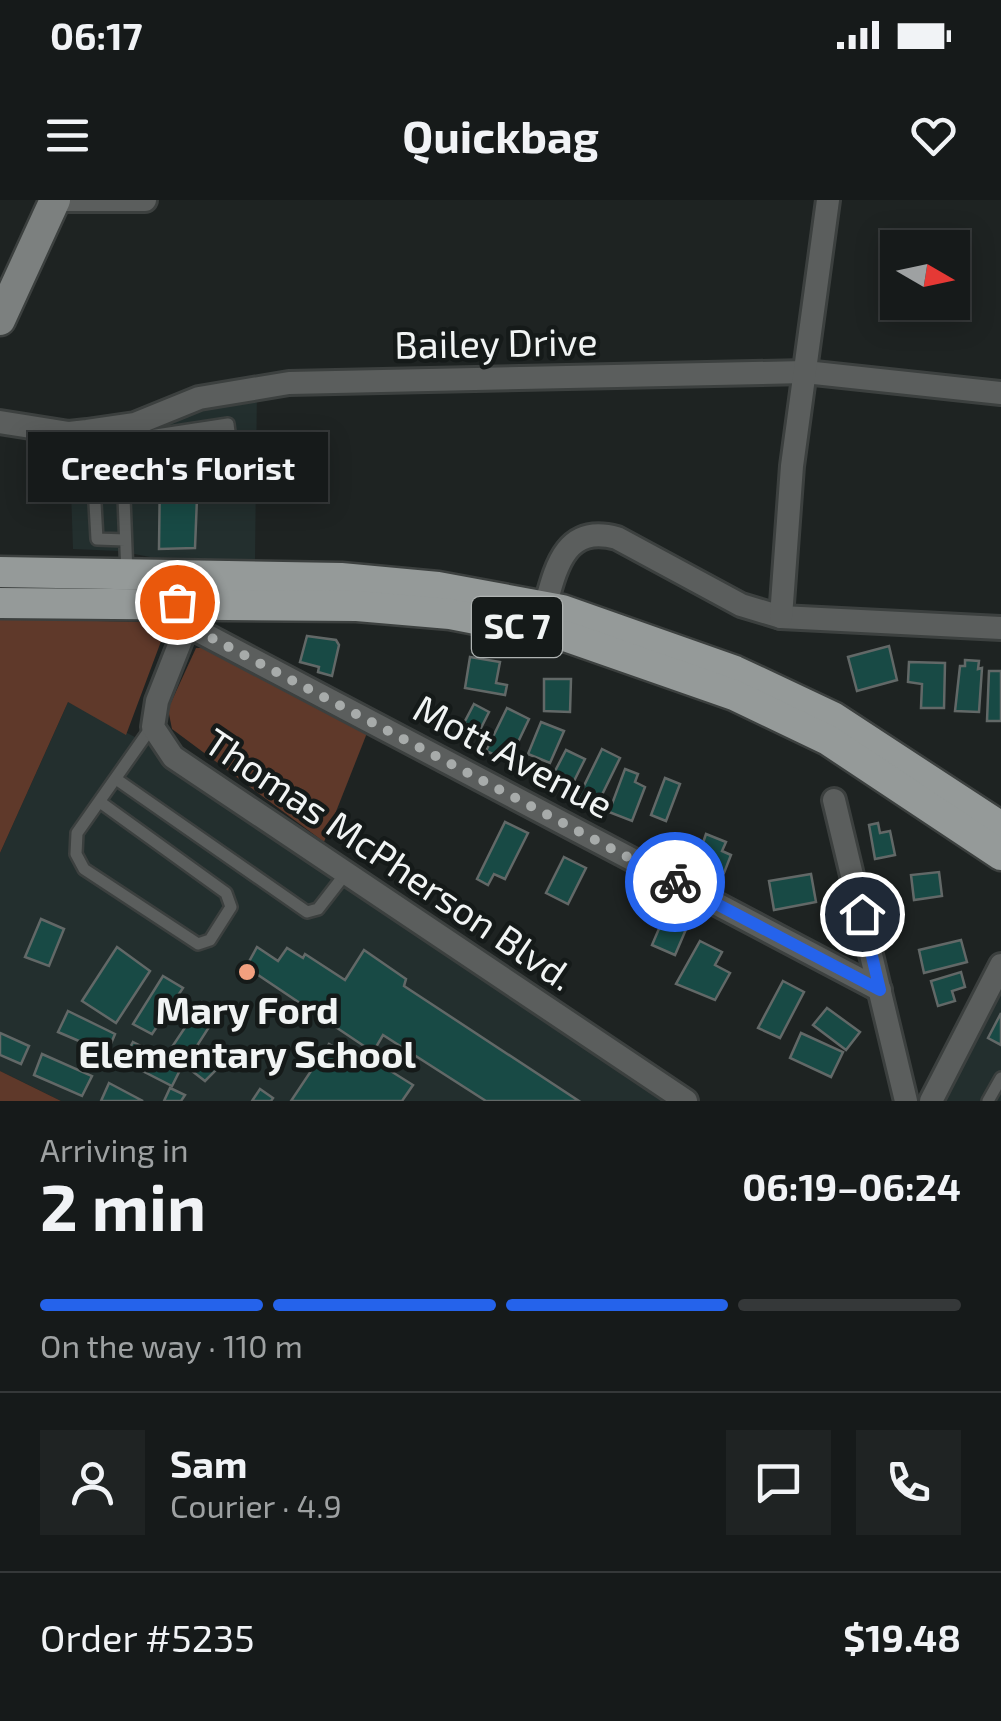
<!DOCTYPE html>
<html lang="en">
<head>
<meta charset="utf-8">
<style>
  :root { --surface:#161a1a; --page:#1f2323; --text:#f1f3f6; --muted:#9ea1a2; --line:#353839; --accent:#2563eb }
  body { margin:0; font-family:"Exo 2",sans-serif; background:var(--page); color:var(--text); height:100vh; display:flex; flex-direction:column; font-size:38px; white-space:nowrap }
  * { box-sizing:border-box; margin:0 }
  p { font-size:32px; color:var(--muted) }
  .icon { flex:none; width:55px; height:55px; fill:none; stroke:currentColor; stroke-width:2; stroke-linecap:round; stroke-linejoin:round }
  .map { position:relative; height:901px; overflow:hidden }
  .drawer { display:flex; flex-direction:column; background:var(--surface); flex:1 }
  .drawer>* { flex:none }
  .needle { width:65px; rotate:99deg }
  .fabs { position:absolute; left:880px; top:30px; display:grid; gap:20px }
  .fabs a { display:grid; place-items:center; width:90px; height:90px; border-radius:0px; background:var(--surface); box-shadow:0 5px 25px #0003,0 0 0 2px var(--line); font-size:50px }
  .pin { position:absolute; display:grid; place-items:center; width:85px; height:85px; color:#fff; margin:-42px; border:5px solid #fff; border-radius:50%; box-shadow:0 2px 10px #0007 }
  .courier { position:absolute; display:grid; place-items:center; width:100px; height:100px; margin:-50px; border:8px solid #2563eb; border-radius:50%; background:#fff; color:#222; box-shadow:0 2px 12px #0007 }
  .bubble { position:absolute; height:70px; border-radius:0px; background:var(--surface); box-shadow:0 5px 25px #0003,0 0 0 2px var(--line); font-size:32px; font-weight:700; line-height:70px; text-align:center }
  .head em { font-style:normal; font-weight:700 }
  .head div { display:flex; flex-direction:column-reverse }
  .head { display:flex; align-items:center; justify-content:space-between; height:170px; padding:0 40px }
  h1 { font-size:65px; font-weight:700; line-height:75px }
  .bar { display:grid; grid-template-columns:repeat(4,1fr); gap:15px 10px; align-content:center; height:120px; padding:0 40px }
  .bar i { height:12px; border-radius:8px; background:var(--line) }
  .bar .current { background:var(--accent) }
  .bar p { grid-column:span 4 }
  .line { display:flex; align-items:center; gap:25px; padding:0 40px; border-top:2px solid var(--line) }
  .line div { flex:1 }
  .round { display:grid; place-items:center; flex:none; width:105px; height:105px; border-radius:0px; background:var(--page) }
  .status { display:flex; justify-content:space-between; align-items:center; height:70px; padding:0 50px; background:var(--surface); direction:ltr }
  .status svg { height:28px; fill:currentColor }
  header { display:flex; justify-content:space-between; align-items:center; height:130px; padding:0 40px; background:var(--surface); font-size:45px; font-weight:700 }
  .map>svg:first-child { display:block }
</style>
</head>
<body>
<div class="status"><b>06:17</b><svg viewBox="0 0 49 12"><path d="M0 12V9h3v3zM5 12V6h3v6zM10 12V3h3v9zM15 12V0h3v12zM26 1h20v11H26zM47 4h2v5h-2z"/></svg></div>
<header><svg class="icon" aria-label="menu" viewBox="0 0 24 24"><path d="M4 6h16M4 12h16M4 18h16"/></svg>Quickbag<svg class="icon" aria-label="heart" viewBox="0 0 24 24"><path d="M12 20l-8-8c-3-5 5-10 8-4 3-6 11-1 8 4z"/></svg></header>
<div class="map">
<svg width="1001" height="901" viewBox="0 0 1001 901">
  <rect width="100%" height="100%" fill="#1e2322"/>
  <!-- built -->
  <g fill="#232f2e">
    <path d="M257,188l-2,173 -100,-3 -36,-7 -46,-2 -4,-116z"/>
    <path d="M68,502l105,55 513,344h-625l-61,-30v-218z"/>
    <path d="M1001,765v136h-70z"/>
  </g>
  <!-- green -->
  <g fill="#5f392a">
    <path d="M0,419l146,3 9,3 8,11 -37,99 -58,-33 -68,151z"/>
    <path d="M196,448h14l159,80 -45,114 -152,-113 -4,-20z"/>
    <path d="M0,871l61,30h-61z"/>
  </g>
  <!-- building -->
  <g fill="#184a45" stroke="#626867" stroke-width="2.5">
    <path d="M160,270l38,3 -3,75 -36,1z"/>
    <path d="M224,270l24,1 1,24h-26z"/>
    <path d="M201,273h14l-2,26h-12z"/>
    <path d="M307,436l29,4 3,5 -7,31 -14,-4 1,-5 -19,-5z"/>
    <path d="M889,446l8,34 -40,11 -9,-34z"/>
    <path d="M470,457l30,5 -4,21 11,2 -2,10 -40,-7z"/>
    <path d="M965,460l14,1 -1,8 4,-1 -3,44 -24,-1 5,-45h5z"/>
    <path d="M909,462l36,1 -1,45h-23l1,-24 -14,-2z"/>
    <path d="M989,471h12v50h-14z"/>
    <path d="M544,479h27l-1,33 -26,-1z"/>
    <path d="M474,504l15,8 -9,18 -16,-7z"/>
    <path d="M507,508l22,11 -20,42 -23,-10z"/>
    <path d="M541,522l23,9 -14,32 -22,-9z"/>
    <path d="M602,549l18,9 -24,49 -18,-9z"/>
    <path d="M566,550l19,9 -12,24 -19,-10z"/>
    <path d="M625,569l13,5 -3,8 10,5 -13,34 -23,-9z"/>
    <path d="M665,578l15,6 -14,37 -15,-6z"/>
    <path d="M505,622l23,11 -23,46 -11,-5 -6,11 -11,-6z"/>
    <path d="M878,623l2,10 10,-2 5,24 -20,4 -6,-34z"/>
    <path d="M706,634l20,8 -4,9 9,4 -7,18 -28,-10z"/>
    <path d="M564,657l22,11 -18,36 -22,-11z"/>
    <path d="M939,672l3,24 -28,4 -3,-25z"/>
    <path d="M811,674l5,28 -42,8 -5,-29z"/>
    <path d="M667,710l23,10 -15,35 -23,-10z"/>
    <path d="M41,719l23,10 -15,37 -24,-9z"/>
    <path d="M961,740l6,22 -43,11 -5,-23z"/>
    <path d="M700,741l22,11 -7,13 15,8 -15,27 -39,-16z"/>
    <path d="M117,747l33,24 -34,52 -34,-22z"/>
    <path d="M257,747l21,14 9,-13 16,10 2,-4 40,26 19,-30 42,29 -2,7 175,115h-93l-103,-66 -7,12 12,8 -7,10 32,20 -11,16h-111l38,-57 26,16 9,-14 -118,-79z"/>
    <path d="M961,772l4,15 -13,4 3,10 -17,5 -7,-25z"/>
    <path d="M163,776l20,12 -31,46 -19,-10z"/>
    <path d="M783,781l21,11 -24,46 -22,-10z"/>
    <path d="M202,802l16,11 -32,50 -16,-13z"/>
    <path d="M827,808l33,24 -14,18 -33,-25z"/>
    <path d="M68,811l47,23 -8,19 -49,-21z"/>
    <path d="M1001,813v32l-13,-7z"/>
    <path d="M0,833l29,13 -8,18 -21,-9z"/>
    <path d="M801,833l42,19 -12,25 -41,-19z"/>
    <path d="M133,842l49,24 -10,20 -49,-25z"/>
    <path d="M42,854l50,22 -10,20 -48,-21z"/>
    <path d="M202,856l16,12 -13,13 -13,-10z"/>
    <path d="M109,883l34,18h-42z"/>
    <path d="M170,888l15,7 -4,6h-17z"/>
    <path d="M260,889l13,9 -2,3h-19z"/>
  </g>
  <g fill="none" stroke-linecap="round" stroke-linejoin="round">
    <!-- lane casing -->
    <g stroke="#3c403f" stroke-width="16">
      <g id="lane">
        <path d="M122,247l8,-8 98,-15 3,24"/>
        <path d="M125,340l-28,-1 -5,-89 30,-3 5,127"/>
        <path d="M116,579l191,133 11,-3 28,-36"/>
        <path d="M100,602l126,91 5,14 -21,33 -12,4 -114,-75 -8,-15 1,-21 76,-108"/>
        <path d="M988,901l13,-23"/>
      </g>
    </g>
    <!-- street casing -->
    <g stroke="#3c403f" stroke-width="28">
      <g id="street">
        <path d="M54,0h91"/>
        <path d="M0,222l69,11 18,-2 48,-7 64,-26 90,-15 516,-11 196,21"/>
        <path d="M177,403l10,22 693,365"/>
        <path d="M545,407c11,-40 20,-83 72,-69l124,67 40,12 220,11"/>
        <path d="M781,417l11,-151 36,-266"/>
        <path d="M187,425l-30,76 -4,26 20,30 513,344"/>
        <path d="M834,600l72,301"/>
        <path d="M931,901l70,-136"/>
      </g>
    </g>
    <!-- secondary casing -->
    <g stroke="#3c403f" stroke-width="35">
      <path id="secondary" d="M0,120l55,-120"/>
    </g>
    <!-- primary casing -->
    <g stroke="#3c403f" stroke-width="35">
      <g id="primary">
        <path d="M0,372l341,6 97,9 124,23 173,61 98,46 168,110"/>
        <path d="M0,403l357,3 93,8 118,23 166,58 94,45 173,115"/>
      </g>
    </g>
    <!-- lane -->
    <use href="#lane" stroke="#5b5e5d" stroke-width="11"/>
    <!-- street -->
    <use href="#street" stroke="#5b5e5d" stroke-width="22"/>
    <!-- secondary -->
    <use href="#secondary" stroke="#7c807f" stroke-width="30"/>
    <!-- primary -->
    <use href="#primary" stroke="#959a99" stroke-width="30"/>
  </g>
  <g fill="none" stroke-linecap="round" stroke-linejoin="round">
    <!-- done -->
    <path stroke="#a7abaa" stroke-width="10" stroke-dasharray="0 18" d="M177,402l10,23 488,257"/>
    <!-- route -->
    <path stroke="#2563eb" stroke-width="12" d="M675,682l205,108 -18,-76"/>
  </g>
  <!-- markers -->
  <circle fill="#f2a07f" stroke="#151a19" stroke-width="4" cx="247" cy="772" r="10"/>
  <g text-anchor="middle" stroke-width="9" stroke-linejoin="round" paint-order="stroke">
    <!-- shield labels -->
    <rect fill="#151a19" stroke="#afb3b2" stroke-width="2.5" x="472" y="397" width="90" height="60" rx="8"/>
    <g font-size="35" font-weight="bold" fill="#f1f4f4">
      <text x="517" y="439">SC 7</text>
    </g>
    <!-- street labels -->
    <g font-size="38" fill="#f1f4f4" stroke="#151a19">
      <text transform="translate(496 144) rotate(-1)" y="13">Bailey Drive</text>
      <text transform="translate(513 557) rotate(28)" y="13">Mott Avenue</text>
      <text transform="translate(389 660) rotate(34)" y="13">Thomas McPherson Blvd.</text>
    </g>
    <!-- poi labels -->
    <g font-size="38" font-weight="bold" fill="#f1f4f4" stroke="#151a19">
      <text x="247" y="824">Mary Ford<tspan x="247" dy="44">Elementary School</tspan></text>
    </g>
  </g>
</svg>
<div class="fabs">
<a><svg class="needle" viewBox="-14 -14 28 28"><path d="M0-13l5 13h-10z" fill="#e53935"/><path d="M0 13l5-13h-10z" fill="#9ea1a2"/></svg></a>
</div>
<div class="pin" style="left:177px;top:402px;background:#ea580c"><svg class="icon" aria-label="bag" viewBox="0 0 24 24"><path d="M5 8h14l-1 12H6zM9 8a3 3 0 0 1 6 0"/></svg></div>
<div class="pin" style="left:862px;top:714px;background:#1f2937"><svg class="icon" aria-label="home" viewBox="0 0 24 24"><path d="M3 11l9-7 9 7M6 9v11h12V9"/></svg></div>
<div class="courier" style="left:675px;top:682px"><svg class="icon" aria-label="bike" viewBox="0 0 24 24"><circle cx="6" cy="16" r="4"/><circle cx="18" cy="16" r="4"/><path d="M6 16l4-8h5l3 8M10 8l3 8H6M13 5h3"/></svg></div>
<div class="bubble" style="left:28px;top:232px;width:300px">Creech's Florist</div>
</div>
<section class="drawer">
<div class="head"><div><h1>2 min</h1><p>Arriving in</p></div><em>06:19–06:24</em></div>
<div class="bar"><i class="current"></i><i class="current"></i><i class="current"></i><i></i><p>On the way · 110 m</p></div>
<div class="line" style="height:180px"><a class="round"><svg class="icon" aria-label="person" viewBox="0 0 24 24"><circle cx="12" cy="8" r="4"/><path d="M4 21q1-7 8-7t8 7"/></svg></a><div><b>Sam</b><p>Courier · 4.9</p></div><a class="round"><svg class="icon" aria-label="chat" viewBox="0 0 24 24"><path d="M4 5h16v11H9l-5 4z"/></svg></a><a class="round"><svg class="icon" aria-label="phone" viewBox="0 0 24 24"><path d="M5 4h4l2 5-3 2q2 4 5 5l2-3 5 2v4C11 20 4 13 5 4z"/></svg></a></div>
<div class="line" style="height:130px"><div>Order #5235</div><b>$19.48</b></div>
</section>
</body>
</html>
